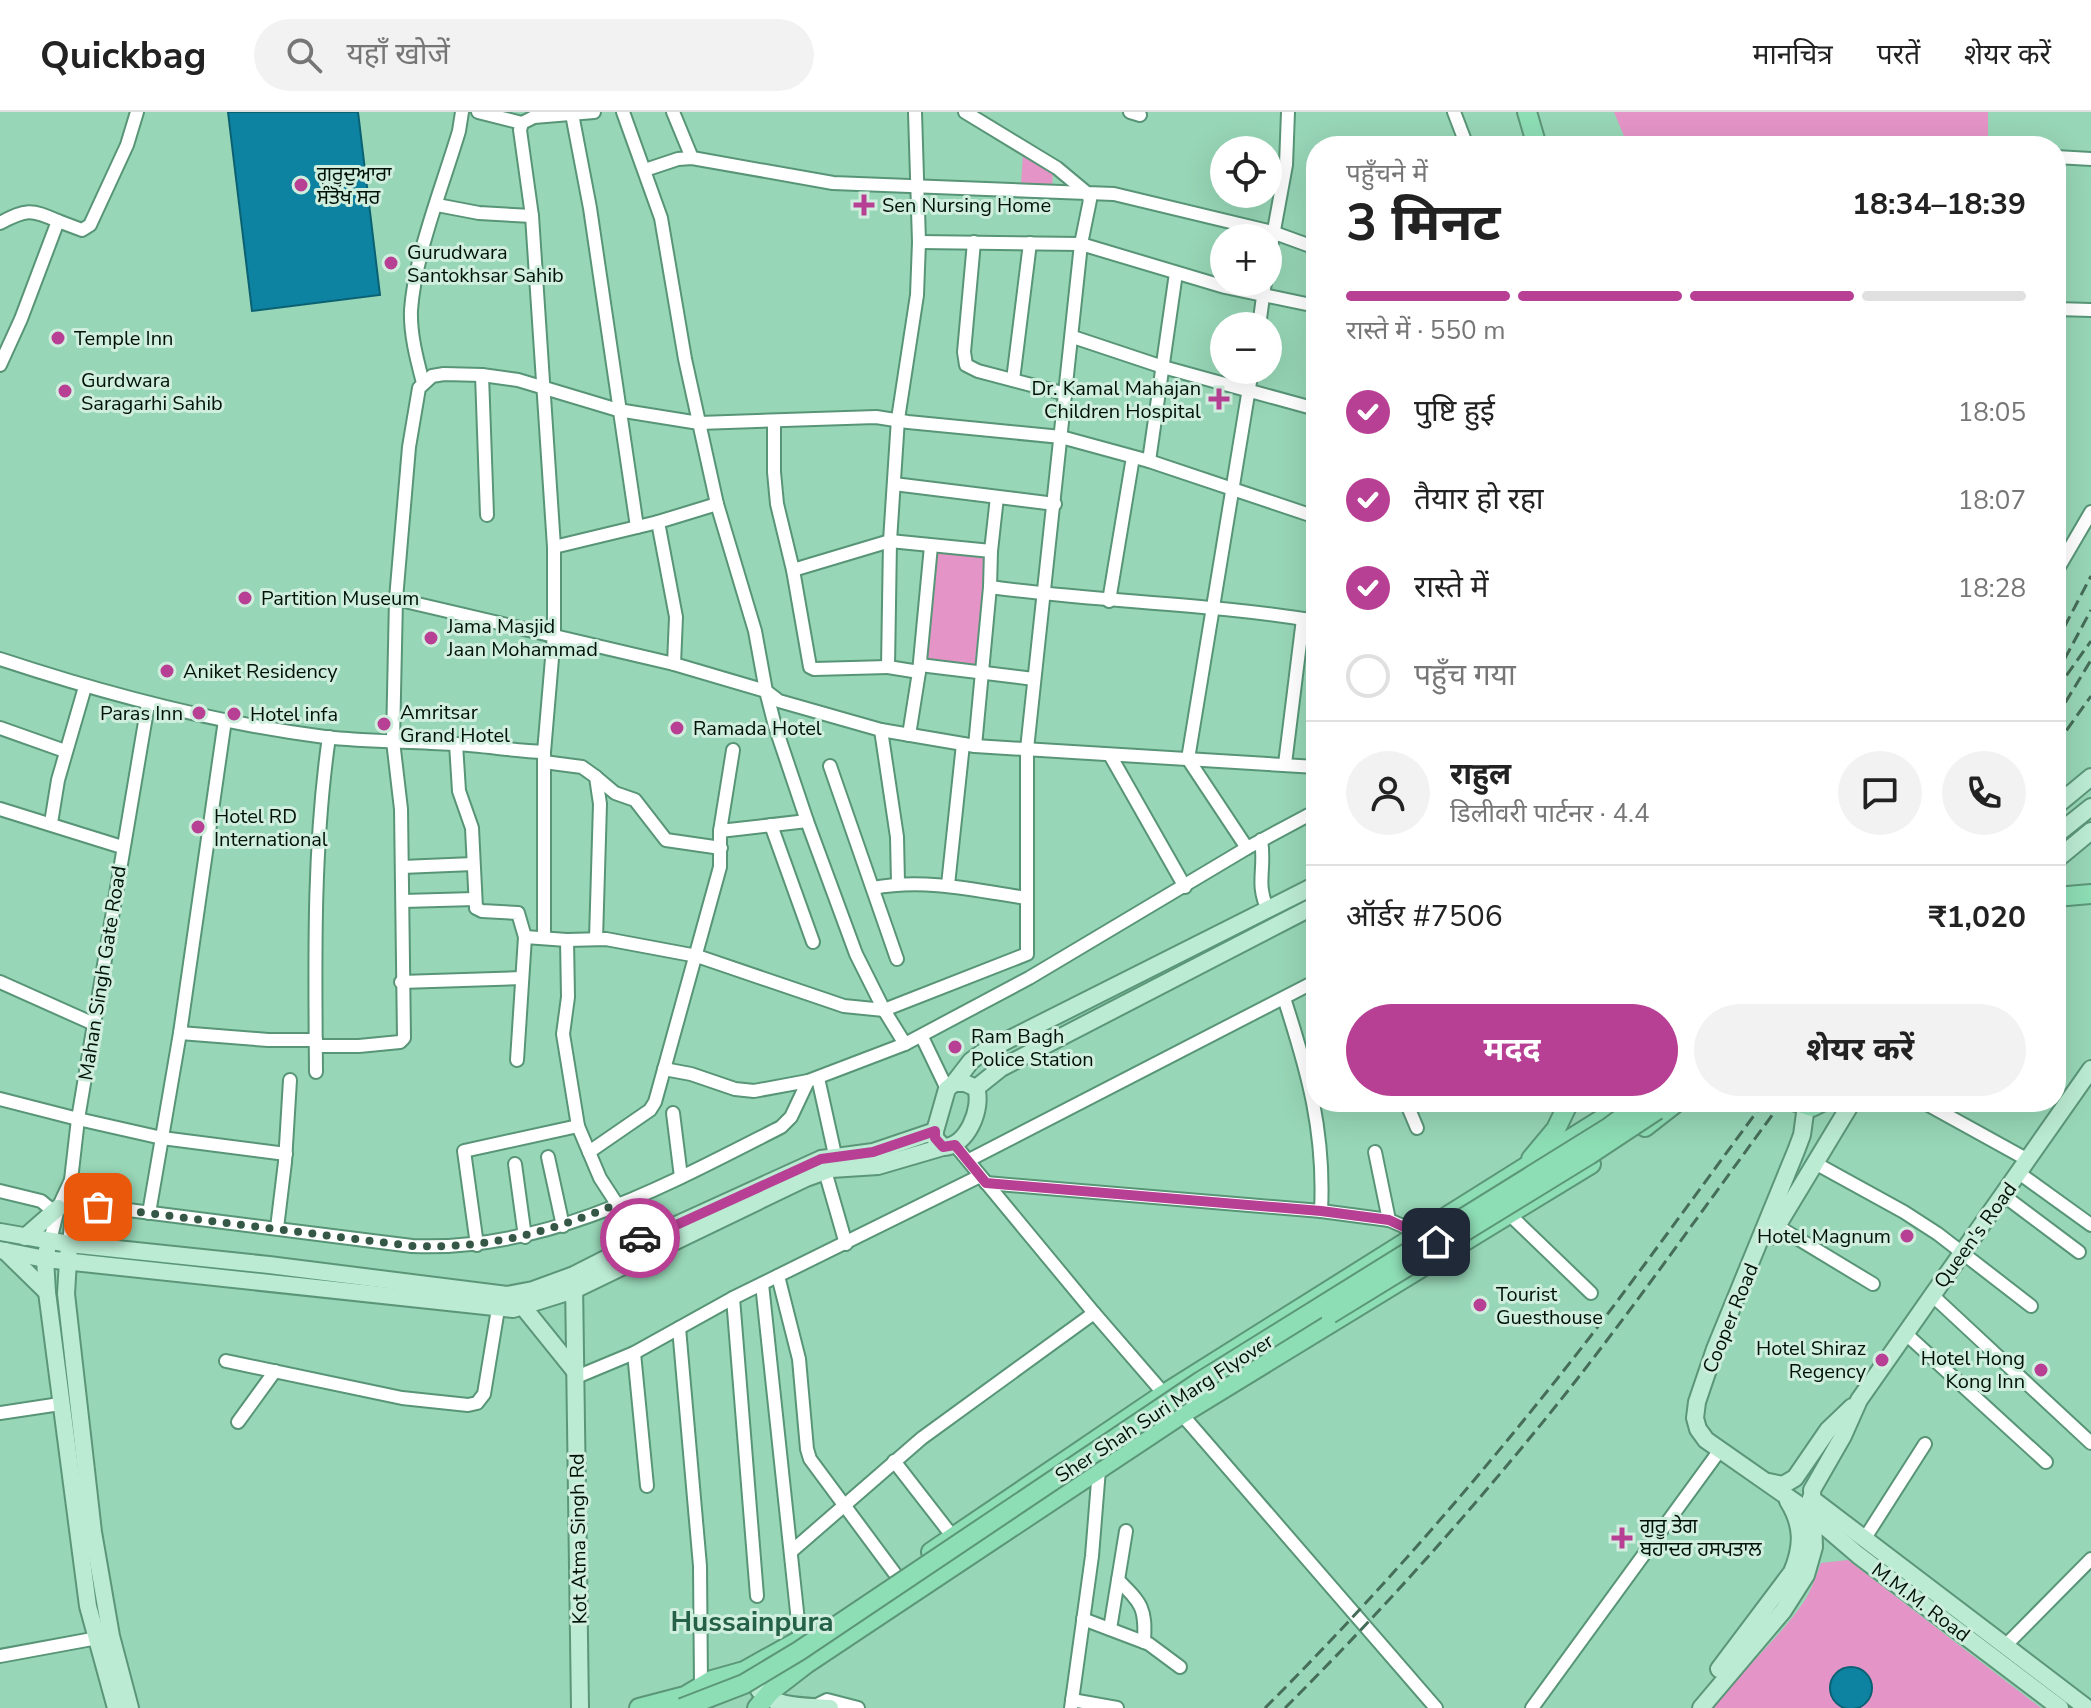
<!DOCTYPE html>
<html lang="hi">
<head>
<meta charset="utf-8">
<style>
  :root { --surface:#fff; --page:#f2f2f2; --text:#222; --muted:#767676; --line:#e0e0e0; --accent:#b84094 }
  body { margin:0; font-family:"Nunito Sans","Noto Sans Devanagari","Noto Sans Gurmukhi",sans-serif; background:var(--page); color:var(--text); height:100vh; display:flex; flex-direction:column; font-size:30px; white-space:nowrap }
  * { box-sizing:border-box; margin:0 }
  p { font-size:26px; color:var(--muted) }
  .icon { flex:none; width:44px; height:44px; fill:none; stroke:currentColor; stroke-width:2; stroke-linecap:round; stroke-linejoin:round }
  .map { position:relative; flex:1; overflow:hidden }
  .panel { position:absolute; left:1306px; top:24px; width:760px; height:976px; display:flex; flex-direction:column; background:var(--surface); border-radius:32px; box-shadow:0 8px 32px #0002 }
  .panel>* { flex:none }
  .controls { position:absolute; left:1210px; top:24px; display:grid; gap:16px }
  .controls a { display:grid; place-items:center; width:72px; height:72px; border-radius:50%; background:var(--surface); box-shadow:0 8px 32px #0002; font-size:40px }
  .pin { position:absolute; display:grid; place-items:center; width:68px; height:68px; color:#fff; margin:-34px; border-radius:16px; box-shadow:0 4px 12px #0006 }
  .courier { position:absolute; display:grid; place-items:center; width:80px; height:80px; margin:-40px; border:6px solid #b84094; border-radius:50%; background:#fff; color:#222; box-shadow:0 2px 10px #0007 }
  .summary em { font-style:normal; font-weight:700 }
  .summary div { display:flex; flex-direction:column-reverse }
  .summary { display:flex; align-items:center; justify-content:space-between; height:136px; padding:0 40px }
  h1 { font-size:52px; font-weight:700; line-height:60px }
  .bar { display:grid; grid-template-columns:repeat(4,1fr); gap:12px 8px; align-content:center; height:96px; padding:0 40px }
  .bar i { height:10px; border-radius:6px; background:var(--line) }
  .bar .selected { background:var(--accent) }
  .bar p { grid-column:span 4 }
  .line { display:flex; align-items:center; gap:20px; padding:0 40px; border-top:2px solid var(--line) }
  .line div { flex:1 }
  .round { display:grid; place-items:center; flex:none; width:84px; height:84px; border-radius:42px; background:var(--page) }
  ol { padding:0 40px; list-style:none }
  li { display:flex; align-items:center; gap:24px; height:88px }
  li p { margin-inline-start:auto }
  li .icon { padding:8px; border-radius:50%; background:var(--accent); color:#fff; stroke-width:4 }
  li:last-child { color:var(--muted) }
  li i { width:44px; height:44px; border:4px solid var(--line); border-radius:50% }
  .cta { display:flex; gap:16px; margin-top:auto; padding:16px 40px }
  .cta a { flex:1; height:92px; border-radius:48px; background:var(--accent); color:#fff; font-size:32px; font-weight:700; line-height:92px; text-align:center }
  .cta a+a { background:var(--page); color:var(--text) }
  header { display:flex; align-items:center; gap:48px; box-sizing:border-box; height:112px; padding:0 40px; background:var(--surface); border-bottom:2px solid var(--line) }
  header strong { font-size:38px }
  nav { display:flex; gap:44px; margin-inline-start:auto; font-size:28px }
  .search { width:560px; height:72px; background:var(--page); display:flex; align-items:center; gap:20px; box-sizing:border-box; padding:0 28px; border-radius:44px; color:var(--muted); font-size:30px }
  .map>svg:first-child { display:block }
</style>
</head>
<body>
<header>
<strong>Quickbag</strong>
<div class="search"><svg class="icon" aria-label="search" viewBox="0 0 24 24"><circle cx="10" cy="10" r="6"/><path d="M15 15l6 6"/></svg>यहाँ खोजें</div>
<nav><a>मानचित्र</a><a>परतें</a><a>शेयर करें</a></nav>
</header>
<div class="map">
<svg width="2091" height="1596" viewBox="0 0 2091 1596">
  <rect width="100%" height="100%" fill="#97d6b6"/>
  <!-- green -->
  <g fill="#e594c7">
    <path d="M1614,0h374v34h-360z"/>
    <path d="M1023,42l30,17 -1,17 -31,-3z"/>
    <path d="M933,440l55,5 -11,111 -55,-5z"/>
    <path d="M1848,1448l193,148h-327c27,-38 63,-67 89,-105 8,-11 13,-27 18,-40z"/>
  </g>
  <!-- water -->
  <g fill="#0e83a1" stroke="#0a6173" stroke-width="2">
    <path d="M228,0h130l22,183 -128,16z"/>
    <circle cx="1851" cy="1576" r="21"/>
  </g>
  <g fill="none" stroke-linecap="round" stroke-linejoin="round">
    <!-- minor casing -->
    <g stroke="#589577" stroke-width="16">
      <g id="minor">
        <path d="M478,0l44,11"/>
        <path d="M623,0l38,106 24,141 32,145 38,127 11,60 9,35 32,95 49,133 28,56 21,34 124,-66 218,-130 69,-37"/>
        <path d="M673,0l19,46"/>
        <path d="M965,0l92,56 30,25 27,1 158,38 44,16"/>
        <path d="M1130,0l10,3"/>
        <path d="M1454,0l13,34"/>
        <path d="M572,2l18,94 47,319"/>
        <path d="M2056,45l35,2"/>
        <path d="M437,93l42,8 53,3"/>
        <path d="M0,111c26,-14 31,-14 58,-2"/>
        <path d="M919,130l162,2 144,43 91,19"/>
        <path d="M974,130l-10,110 2,13 12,6 88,23"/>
        <path d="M1268,151l18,-98 2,-53"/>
        <path d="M2056,197l35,1"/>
        <path d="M1259,214l6,-44"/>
        <path d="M1073,225l90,30 153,42"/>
        <path d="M0,253l21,-46 37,-98 24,9 8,-5 37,-80 10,-33"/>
        <path d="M482,263l5,140"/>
        <path d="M1013,268l17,-137"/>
        <path d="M423,271c-6,-23 -13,-49 -12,-73 4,-56 32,-125 48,-179l3,-19"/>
        <path d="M774,309v51l3,32 16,66"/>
        <path d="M1149,349l27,-188"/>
        <path d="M894,372l161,20"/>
        <path d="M554,435l104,-25"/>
        <path d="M991,439l6,-54"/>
        <path d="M2056,460l35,-60"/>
        <path d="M396,487l278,65 92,27 13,10 102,29 94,16 341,21"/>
        <path d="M1109,489l24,-144"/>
        <path d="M0,547c106,35 214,64 325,78 42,5 85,4 128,7 30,1 60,7 91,8"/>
        <path d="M674,552l2,-47 -18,-95 59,-18"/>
        <path d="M920,553l114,14"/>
        <path d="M888,555l-74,2 -4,-2 -17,-97 97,-29 101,10 -1,36c108,15 218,16 326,34"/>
        <path d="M919,560l12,-126"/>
        <path d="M0,616l65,23"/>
        <path d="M881,618l16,107 1,46"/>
        <path d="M909,623l10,-63 -31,-5 2,-126 8,-122 19,-124 2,-53 -4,-130"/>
        <path d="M456,632l3,47 13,37 4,80 6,3 36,2 7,24 -8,123"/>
        <path d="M975,634l15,-159"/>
        <path d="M1110,643l75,132"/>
        <path d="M544,650l38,5 14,10 4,27 -4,135"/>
        <path d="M1285,652l18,-145"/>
        <path d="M830,654l67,193"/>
        <path d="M596,665l19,16 20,7 31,40 55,8"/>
        <path d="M0,697l122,38"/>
        <path d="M51,711l7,-43 27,-93"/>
        <path d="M771,713l42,117"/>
        <path d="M720,719l87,-10"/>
        <path d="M1261,728c5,29 -6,43 7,70"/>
        <path d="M1247,736l-59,-89 64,-389"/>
        <path d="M402,755l71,-3"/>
        <path d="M948,773l15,-141"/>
        <path d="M873,776c51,-10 102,2 153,10"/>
        <path d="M403,789l72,-2"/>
        <path d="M525,825l42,3 39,-1 91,17 147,50 40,4 143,-56v-205l54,-505 9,-44 -3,-7 -254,-10 -141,-25 -14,1 -33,11"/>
        <path d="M544,826v-186l10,-117v-88l-22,-331 -12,-86 2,-7 12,-6 60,-5"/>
        <path d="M567,828l1,57 -5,37 15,92 22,52 41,63"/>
        <path d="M0,870l94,42"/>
        <path d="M401,870l121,-4"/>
        <path d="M1284,886c24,74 41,134 37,213"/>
        <path d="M180,921l88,7h48"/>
        <path d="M922,925l25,52"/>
        <path d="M316,934h43l41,-4 4,-4 -3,-229 -8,-68 3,-142 13,-152 10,-59 13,-12 12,-2 38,1 36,5 100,30 81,13 177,-6 32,5 153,15 88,24 167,56"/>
        <path d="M664,957l27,5 44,15 19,2 54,-10 97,-37"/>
        <path d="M316,960c-1,-111 -3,-225 13,-335"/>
        <path d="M818,966l19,86"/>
        <path d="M0,987l78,20 84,19 124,16"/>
        <path d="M1406,990l11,26"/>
        <path d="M1923,990l105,58"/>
        <path d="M673,1001l8,64"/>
        <path d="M955,1033l139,168 342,395"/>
        <path d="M589,1040l61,-42 5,-8 65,-235v-36l13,-81"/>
        <path d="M1375,1040l14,68"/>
        <path d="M548,1045l15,69"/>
        <path d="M969,1048l347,-179"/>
        <path d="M1815,1051l89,49 34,22 93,72"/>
        <path d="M515,1052l10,73"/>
        <path d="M825,1059l21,73"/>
        <path d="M2019,1061l72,52"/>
        <path d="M986,1071l335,28 68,9 35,15"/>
        <path d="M0,1079l41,10 12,10"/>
        <path d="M2003,1083l76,57"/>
        <path d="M73,1091l339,43c134,6 253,-60 369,-119l10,-10 17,-36"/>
        <path d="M149,1101l31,-180 45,-313"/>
        <path d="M1510,1103l81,78"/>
        <path d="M1777,1114l96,58"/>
        <path d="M277,1116l8,-66 5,-82"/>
        <path d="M50,1129l8,-33 13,-28"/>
        <path d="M69,1132l4,-41 -2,-23 7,-61 70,-415"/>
        <path d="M477,1133l-13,-94 114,-25"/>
        <path d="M778,1164l21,83 8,90 3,10 86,116"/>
        <path d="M762,1172l38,356"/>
        <path d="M1932,1183l159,148"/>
        <path d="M733,1186l24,298"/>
        <path d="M679,1216l21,238 1,121"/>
        <path d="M1905,1221l141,129"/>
        <path d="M634,1241l13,133"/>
        <path d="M226,1249l176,37 66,7 9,-2 7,-9 14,-85"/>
        <path d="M574,1266l60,-25 99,-55 247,-122"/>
        <path d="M0,1301l60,-9"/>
        <path d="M238,1310l37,-51"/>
        <path d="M894,1349l59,76"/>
        <path d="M1865,1426l60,-94"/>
        <path d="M793,1438l129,-112 172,-125"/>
        <path d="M1118,1468c24,24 28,28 26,62"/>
        <path d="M1083,1507l66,25 31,23"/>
        <path d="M1110,1517l16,-98"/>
        <path d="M2006,1533l85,-86"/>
        <path d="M0,1544l103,-19"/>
        <path d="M1072,1588l45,8"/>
        <path d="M819,1592l8,-4 31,8"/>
        <path d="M1071,1596l21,-152 7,-87"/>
        <path d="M1532,1596l188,-258"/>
      </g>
    </g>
    <!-- major casing -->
    <g stroke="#5c9678" stroke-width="20">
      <g id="major">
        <path d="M2056,694l35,-29"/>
        <path d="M2056,723l35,-28"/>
        <path d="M2056,748l35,-29"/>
        <path d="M954,971l17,-22 11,-8 334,-168"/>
        <path d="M954,971h11l11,5c7,20 -9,59 -33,59l-8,-9v-7l12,-42z"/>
        <path d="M976,976l25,-20 315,-163"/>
        <path d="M1806,994l-4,29 -6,16 -81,198 -18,53 -2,16 3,11 8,11 96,67 56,48 202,153"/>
        <path d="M0,1120l69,12 -3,50 27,238 18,104 19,72"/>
        <path d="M1771,1124l81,-134"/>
        <path d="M25,1125l33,-29"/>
        <path d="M69,1132l200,21 238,30 26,-5 41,-15 67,-34 180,-82 52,-7 62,-21"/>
        <path d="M0,1138l45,9 468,50 61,-19 232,-112 25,-9 47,-3 65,-19"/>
        <path d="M47,1138l-2,9 2,33 41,314 28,102"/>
        <path d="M5,1139l42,41"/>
        <path d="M574,1170l6,426"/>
        <path d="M524,1196l50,62"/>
        <path d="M1769,1370l14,3 12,-7 33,-48 24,-23"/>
        <path d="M1811,1386l276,210"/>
        <path d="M1719,1557l73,-97c11,-26 11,-47 -4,-71"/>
        <path d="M759,1578c16,18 47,16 71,18"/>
        <path d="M1701,1596l82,-97 23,-36 8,-28 -2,-57 31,-54 16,-36 232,-331"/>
      </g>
    </g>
    <!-- highway casing -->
    <g stroke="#5c9678" stroke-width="22">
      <g id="highway">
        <path d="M1527,0l10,34"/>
        <path d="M2056,785l35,-3"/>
        <path d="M1796,990l16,5 10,-5"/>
        <path d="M1645,1015l32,-25"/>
        <path d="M1531,1047l25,-30 13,-27"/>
        <path d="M931,1440l233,-158 465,-292"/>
        <path d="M639,1596l46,-12 27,-16 32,-9 63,-35"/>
        <path d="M757,1596l14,-17 35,-27 376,-250 409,-250"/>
      </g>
    </g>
    <!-- minor -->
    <use href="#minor" stroke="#fff" stroke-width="12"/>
    <!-- major -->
    <use href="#major" stroke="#bbebd3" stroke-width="16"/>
    <!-- highway -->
    <use href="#highway" stroke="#8dddb5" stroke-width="18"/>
    <!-- rail -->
    <g stroke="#466d58" stroke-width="3" stroke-dasharray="12 6" stroke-linecap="butt">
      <path d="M2056,531l35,-67"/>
      <path d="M2056,563l35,-65"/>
      <path d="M2056,578l35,-49"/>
      <path d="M2056,606l35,-58"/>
      <path d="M2056,633l35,-49"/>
      <path d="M1265,1596c116,-116 224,-241 325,-371 59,-77 116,-157 174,-235"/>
      <path d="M1285,1596c89,-89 173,-182 253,-280 86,-105 163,-217 244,-326"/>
    </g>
    <!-- highway-bridge casing -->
    <g stroke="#5c9678" stroke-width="22" stroke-linecap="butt">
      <g id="highway-bridge">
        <path d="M1330,1202l259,-159 68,-45"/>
        <path d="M682,1596l62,-24 55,-33 402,-270 407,-253 35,-26"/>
      </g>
    </g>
    <!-- highway-bridge -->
    <use href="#highway-bridge" stroke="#8dddb5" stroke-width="18"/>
  </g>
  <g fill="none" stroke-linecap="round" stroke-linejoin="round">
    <!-- done -->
    <path stroke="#355745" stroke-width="8" stroke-dasharray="0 14.4" d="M98,1095l314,39c76,3 135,-13 205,-42l23,34"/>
    <!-- route -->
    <path stroke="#b84094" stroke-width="10" d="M640,1126l1,3 180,-82 52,-7 62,-21v7l8,9 12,-2 31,38 335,28 68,9 47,22"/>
  </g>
  <!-- markers -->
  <g fill="#b84094" stroke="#d0eede" stroke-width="3">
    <circle cx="301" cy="73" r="8"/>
    <path d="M860 81h8v8h8v8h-8v8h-8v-8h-8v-8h8z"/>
    <circle cx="391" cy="151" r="8"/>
    <circle cx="58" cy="226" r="8"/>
    <circle cx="65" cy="279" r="8"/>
    <path d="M1215 275h8v8h8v8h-8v8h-8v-8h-8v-8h8z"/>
    <circle cx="245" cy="486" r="8"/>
    <circle cx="431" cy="526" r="8"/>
    <circle cx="167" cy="559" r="8"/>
    <circle cx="199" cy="601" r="8"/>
    <circle cx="234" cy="602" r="8"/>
    <circle cx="384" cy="612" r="8"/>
    <circle cx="677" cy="616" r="8"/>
    <circle cx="198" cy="715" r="8"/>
    <circle cx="955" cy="935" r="8"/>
    <circle cx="1907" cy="1124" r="8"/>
    <circle cx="1480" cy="1193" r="8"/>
    <circle cx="1882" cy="1248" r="8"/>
    <circle cx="2041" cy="1258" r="8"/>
    <path d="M1618 1414h8v8h8v8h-8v8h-8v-8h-8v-8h8z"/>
  </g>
  <g text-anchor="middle" stroke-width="6" stroke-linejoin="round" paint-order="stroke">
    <!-- poi labels -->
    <g font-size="20" fill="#001208" stroke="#d0eede" text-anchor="start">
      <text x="317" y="69">ਗੁਰੂਦੁਆਰਾ<tspan x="317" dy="23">ਸੰਤੋਖ ਸਰ</tspan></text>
      <text x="882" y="100">Sen Nursing Home</text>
      <text x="407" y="147">Gurudwara<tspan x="407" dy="23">Santokhsar Sahib</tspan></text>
      <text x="74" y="233">Temple Inn</text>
      <text x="81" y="275">Gurdwara<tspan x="81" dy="23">Saragarhi Sahib</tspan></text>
      <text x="1201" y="283" text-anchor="end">Dr. Kamal Mahajan<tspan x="1201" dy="23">Children Hospital</tspan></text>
      <text x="261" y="493">Partition Museum</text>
      <text x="447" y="521">Jama Masjid<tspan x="447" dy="23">Jaan Mohammad</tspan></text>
      <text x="183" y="566">Aniket Residency</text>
      <text x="400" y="607">Amritsar<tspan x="400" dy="23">Grand Hotel</tspan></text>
      <text x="183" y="608" text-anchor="end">Paras Inn</text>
      <text x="250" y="609">Hotel infa</text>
      <text x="693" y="623">Ramada Hotel</text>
      <text x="214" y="711">Hotel RD<tspan x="214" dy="23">International</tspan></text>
      <text x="971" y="931">Ram Bagh<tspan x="971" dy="23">Police Station</tspan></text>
      <text x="1891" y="1131" text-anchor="end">Hotel Magnum</text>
      <text x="1496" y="1189">Tourist<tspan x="1496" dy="23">Guesthouse</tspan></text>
      <text x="1866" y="1243" text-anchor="end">Hotel Shiraz<tspan x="1866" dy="23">Regency</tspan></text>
      <text x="2025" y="1253" text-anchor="end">Hotel Hong<tspan x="2025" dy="23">Kong Inn</tspan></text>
      <text x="1640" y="1421">ਗੁਰੂ ਤੇਗ<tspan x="1640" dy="23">ਬਹਾਦਰ ਹਸਪਤਾਲ</tspan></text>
    </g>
    <!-- street labels -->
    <g font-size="20" fill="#001208" stroke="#d0eede">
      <text transform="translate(102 861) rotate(-81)" y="7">Mahan Singh Gate Road</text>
      <text transform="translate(1975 1123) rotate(-54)" y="7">Queen's Road</text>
      <text transform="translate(1730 1206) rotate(-68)" y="7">Cooper Road</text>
      <text transform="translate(1164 1296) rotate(-33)" y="7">Sher Shah Suri Marg Flyover</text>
      <text transform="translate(578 1427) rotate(-91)" y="7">Kot Atma Singh Rd</text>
      <text transform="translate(1921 1490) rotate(37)" y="7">M.M.M. Road</text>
    </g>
    <!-- district labels -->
    <g font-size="28" font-weight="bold" fill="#246147" stroke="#d0eede">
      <text x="752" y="1519">Hussainpura</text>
    </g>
  </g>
</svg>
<div class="controls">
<a><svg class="icon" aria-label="locate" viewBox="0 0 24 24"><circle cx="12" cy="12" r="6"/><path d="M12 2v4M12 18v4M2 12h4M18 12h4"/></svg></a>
<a>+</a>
<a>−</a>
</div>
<div class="pin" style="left:98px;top:1095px;background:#ea580c"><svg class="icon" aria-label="bag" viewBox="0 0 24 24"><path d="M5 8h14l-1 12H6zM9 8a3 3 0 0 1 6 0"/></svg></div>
<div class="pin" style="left:1436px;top:1130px;background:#1f2937"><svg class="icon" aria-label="home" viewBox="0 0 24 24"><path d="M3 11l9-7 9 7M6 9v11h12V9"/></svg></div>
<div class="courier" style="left:640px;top:1126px"><svg class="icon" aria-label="car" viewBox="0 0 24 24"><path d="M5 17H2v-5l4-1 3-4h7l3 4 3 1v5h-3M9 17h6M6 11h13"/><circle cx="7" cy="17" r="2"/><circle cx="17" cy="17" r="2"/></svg></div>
<section class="panel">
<div class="summary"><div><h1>3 मिनट</h1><p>पहुँचने में</p></div><em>18:34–18:39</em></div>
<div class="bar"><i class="selected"></i><i class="selected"></i><i class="selected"></i><i></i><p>रास्ते में · 550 m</p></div>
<ol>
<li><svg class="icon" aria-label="check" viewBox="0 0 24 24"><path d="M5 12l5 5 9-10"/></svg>पुष्टि हुई<p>18:05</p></li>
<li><svg class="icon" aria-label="check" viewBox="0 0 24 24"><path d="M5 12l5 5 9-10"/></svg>तैयार हो रहा<p>18:07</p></li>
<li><svg class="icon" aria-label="check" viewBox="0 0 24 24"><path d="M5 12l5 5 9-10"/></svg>रास्ते में<p>18:28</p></li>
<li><i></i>पहुँच गया</li>
</ol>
<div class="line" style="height:144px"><a class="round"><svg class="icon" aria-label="person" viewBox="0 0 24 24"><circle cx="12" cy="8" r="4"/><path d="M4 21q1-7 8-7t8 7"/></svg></a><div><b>राहुल</b><p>डिलीवरी पार्टनर · 4.4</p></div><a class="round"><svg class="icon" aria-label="chat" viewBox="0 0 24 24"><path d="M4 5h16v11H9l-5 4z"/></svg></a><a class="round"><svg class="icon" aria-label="phone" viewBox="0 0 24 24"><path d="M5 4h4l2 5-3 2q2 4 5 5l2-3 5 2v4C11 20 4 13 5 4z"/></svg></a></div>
<div class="line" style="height:104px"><div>ऑर्डर #7506</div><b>₹1,020</b></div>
<div class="cta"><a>मदद</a><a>शेयर करें</a></div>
</section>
</div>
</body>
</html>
